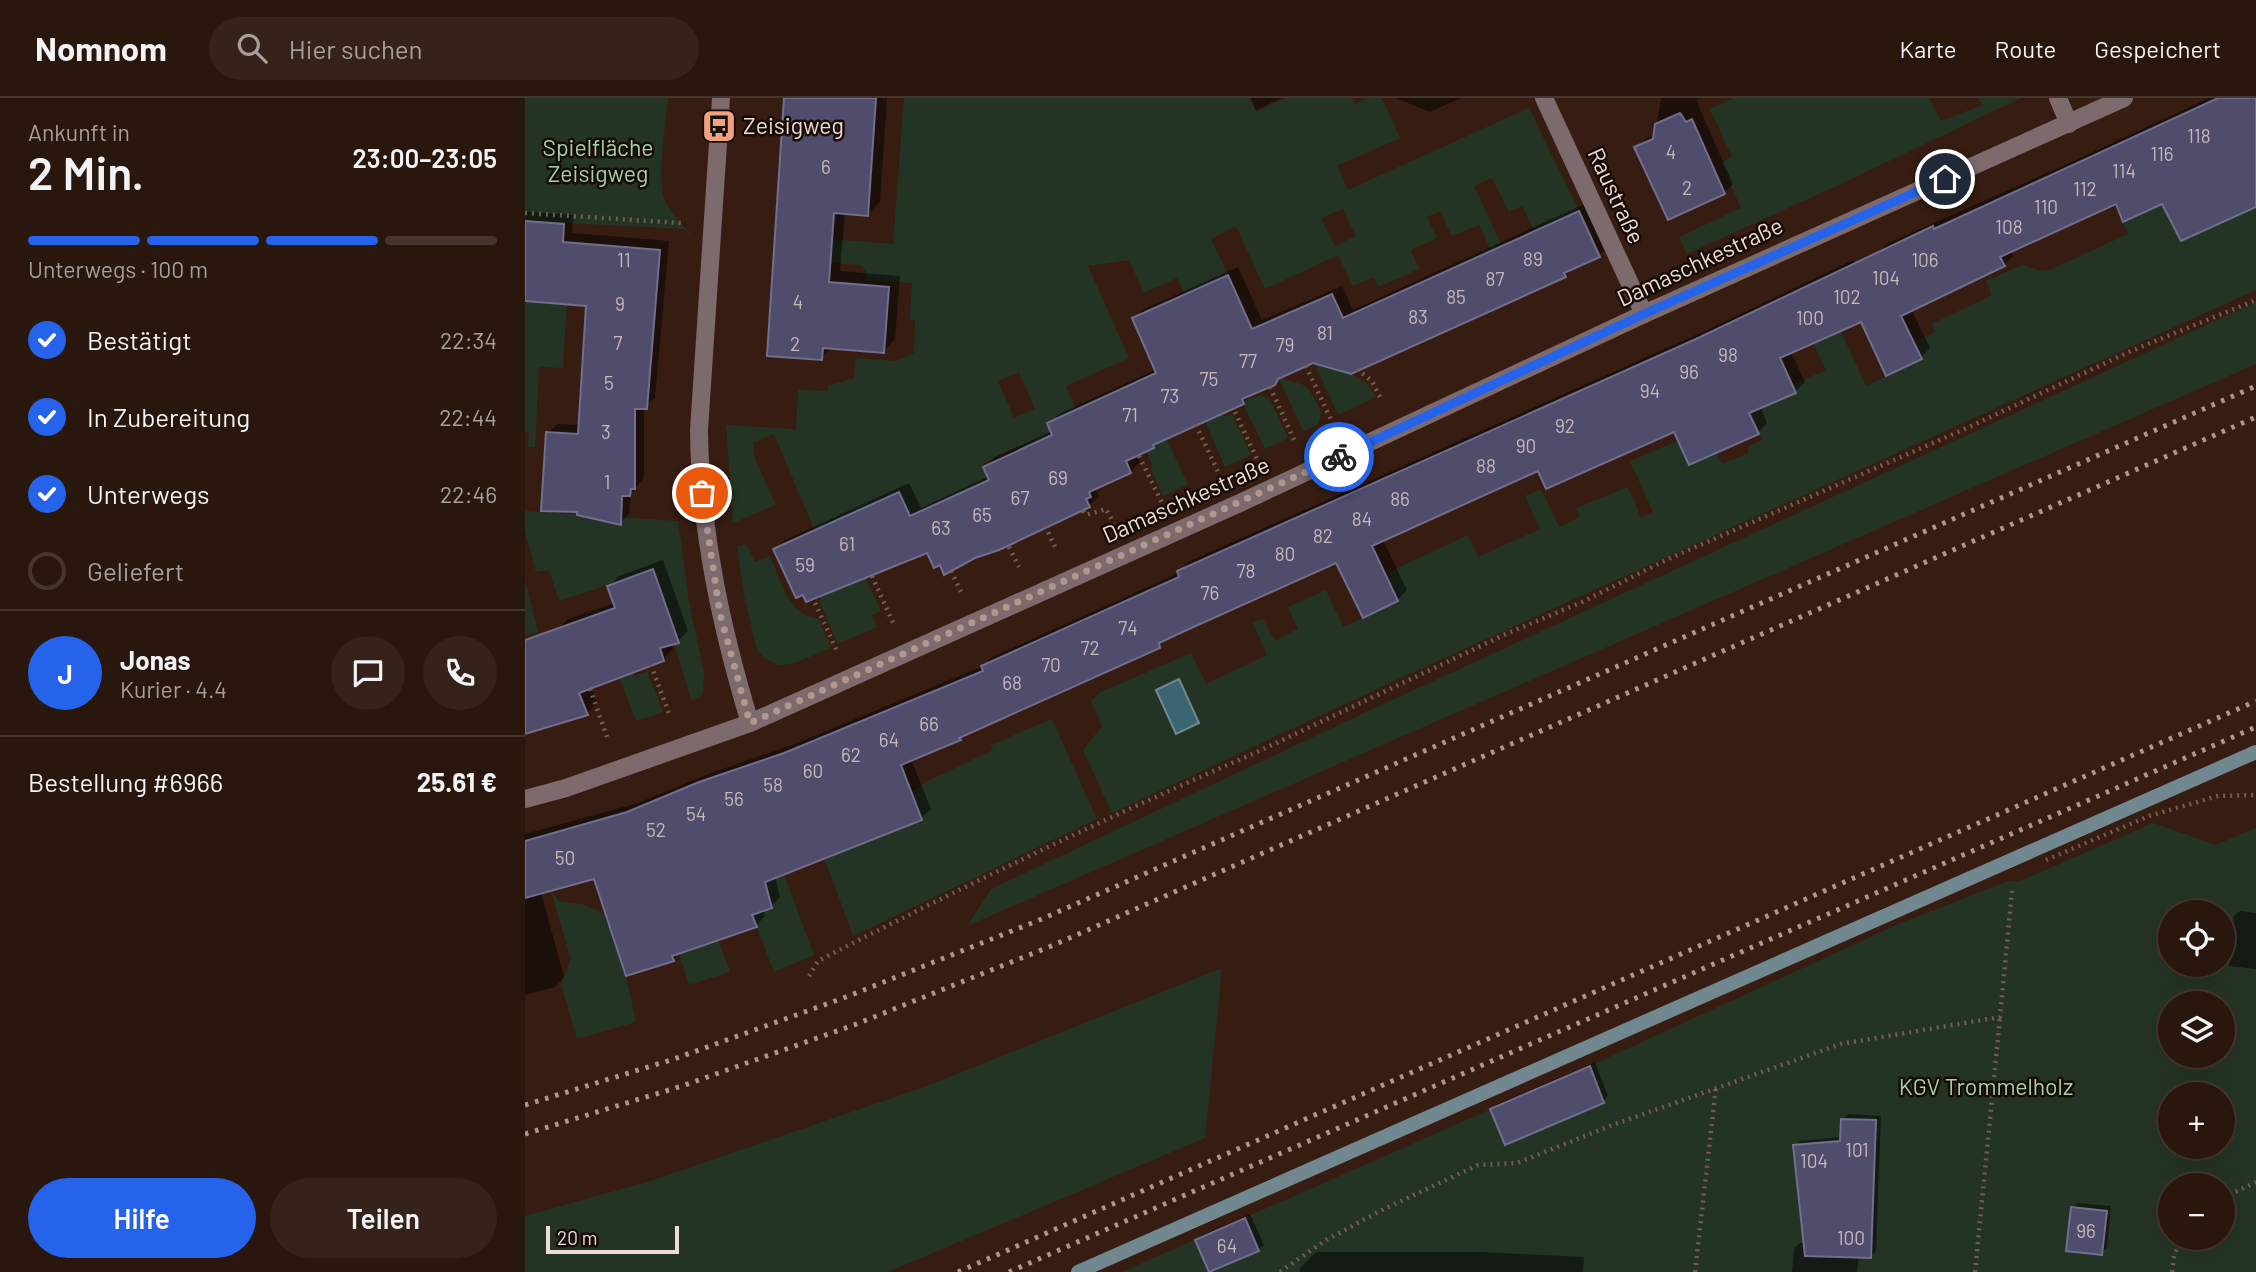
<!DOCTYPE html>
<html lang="de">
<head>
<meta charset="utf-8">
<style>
  :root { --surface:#29160d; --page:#35231b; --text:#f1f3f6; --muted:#a59f9d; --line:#45352e; --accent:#2563eb }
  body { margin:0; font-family:Barlow,sans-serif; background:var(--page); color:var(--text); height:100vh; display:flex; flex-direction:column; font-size:26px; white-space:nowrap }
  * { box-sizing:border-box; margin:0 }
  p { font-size:23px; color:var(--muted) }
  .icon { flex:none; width:38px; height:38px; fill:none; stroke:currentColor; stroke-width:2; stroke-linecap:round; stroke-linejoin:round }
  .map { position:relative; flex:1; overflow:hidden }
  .side { display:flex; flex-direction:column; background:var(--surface); width:525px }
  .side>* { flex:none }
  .fabs { position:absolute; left:1633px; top:802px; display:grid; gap:14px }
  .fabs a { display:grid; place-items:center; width:77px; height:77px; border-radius:50%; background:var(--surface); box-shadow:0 7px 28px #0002,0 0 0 2px var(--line); font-size:35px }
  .scale { position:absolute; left:21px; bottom:18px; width:133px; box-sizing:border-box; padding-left:7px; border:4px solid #eedbd3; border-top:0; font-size:19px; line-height:24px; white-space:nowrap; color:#eedbd3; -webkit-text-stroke:5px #160b06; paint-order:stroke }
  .pin { position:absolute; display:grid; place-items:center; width:60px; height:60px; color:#fff; margin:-30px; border:4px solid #fff; border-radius:50%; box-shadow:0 2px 7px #0007 }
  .courier { position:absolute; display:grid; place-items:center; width:70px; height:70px; margin:-35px; border:5px solid #2563eb; border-radius:50%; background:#fff; color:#222; box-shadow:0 2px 9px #0007 }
  .overview em { font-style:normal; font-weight:600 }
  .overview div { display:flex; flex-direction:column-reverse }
  .overview { display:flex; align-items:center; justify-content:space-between; height:119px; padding:0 28px }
  h1 { font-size:46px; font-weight:600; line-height:52px }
  .bar { display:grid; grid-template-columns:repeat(4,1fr); gap:10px 7px; align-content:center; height:84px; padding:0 28px }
  .bar i { height:9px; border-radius:5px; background:var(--line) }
  .bar .selected { background:var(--accent) }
  .bar p { grid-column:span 4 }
  .line { display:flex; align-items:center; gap:18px; padding:0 28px; border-top:2px solid var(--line) }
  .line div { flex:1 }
  .round { display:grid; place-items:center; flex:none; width:74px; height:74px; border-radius:37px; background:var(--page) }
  ol { padding:0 28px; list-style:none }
  li { display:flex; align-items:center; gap:21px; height:77px }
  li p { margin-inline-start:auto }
  li .icon { padding:7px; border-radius:50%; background:var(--accent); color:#fff; stroke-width:4 }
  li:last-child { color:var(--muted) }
  li i { width:38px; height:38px; border:4px solid var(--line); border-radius:50% }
  .action { display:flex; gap:14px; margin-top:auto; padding:14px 28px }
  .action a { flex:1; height:80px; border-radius:42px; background:var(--accent); color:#fff; font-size:28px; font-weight:600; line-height:80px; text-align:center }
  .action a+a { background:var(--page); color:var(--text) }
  header { display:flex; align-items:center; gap:42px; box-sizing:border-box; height:98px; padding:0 35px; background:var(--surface); border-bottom:2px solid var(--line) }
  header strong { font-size:33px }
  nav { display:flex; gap:38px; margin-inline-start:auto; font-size:24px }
  .search { width:490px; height:63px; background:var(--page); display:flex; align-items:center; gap:18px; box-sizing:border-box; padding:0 24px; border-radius:38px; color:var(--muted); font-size:26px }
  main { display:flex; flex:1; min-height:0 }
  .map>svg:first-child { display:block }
</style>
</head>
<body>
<header>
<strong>Nomnom</strong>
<div class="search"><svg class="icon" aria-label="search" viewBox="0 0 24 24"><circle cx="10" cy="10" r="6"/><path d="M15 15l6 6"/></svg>Hier suchen</div>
<nav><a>Karte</a><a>Route</a><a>Gespeichert</a></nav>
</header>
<main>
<section class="side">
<div class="overview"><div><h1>2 Min.</h1><p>Ankunft in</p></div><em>23:00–23:05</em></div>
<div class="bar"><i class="selected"></i><i class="selected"></i><i class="selected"></i><i></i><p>Unterwegs · 100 m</p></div>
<ol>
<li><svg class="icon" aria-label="check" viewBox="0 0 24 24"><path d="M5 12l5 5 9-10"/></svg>Bestätigt<p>22:34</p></li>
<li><svg class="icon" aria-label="check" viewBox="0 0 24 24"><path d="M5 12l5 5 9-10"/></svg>In Zubereitung<p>22:44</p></li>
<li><svg class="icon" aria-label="check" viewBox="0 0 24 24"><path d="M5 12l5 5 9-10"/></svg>Unterwegs<p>22:46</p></li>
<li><i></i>Geliefert</li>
</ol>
<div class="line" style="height:126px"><b class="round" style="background:var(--accent);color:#fff">J</b><div><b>Jonas</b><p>Kurier · 4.4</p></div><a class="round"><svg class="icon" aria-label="chat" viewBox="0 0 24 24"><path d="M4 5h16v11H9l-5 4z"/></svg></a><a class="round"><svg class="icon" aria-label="phone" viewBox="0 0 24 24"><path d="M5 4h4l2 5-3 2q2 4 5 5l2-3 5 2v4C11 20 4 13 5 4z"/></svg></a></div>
<div class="line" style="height:91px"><div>Bestellung #6966</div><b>25.61 €</b></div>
<div class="action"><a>Hilfe</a><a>Teilen</a></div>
</section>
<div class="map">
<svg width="1731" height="1174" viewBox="0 0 1731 1174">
  <rect width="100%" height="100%" fill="#371d11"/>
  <!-- green -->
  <g fill="#243424" fill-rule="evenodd">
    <path d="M0,0h143c-2,25 -11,78 -4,100 6,15 20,28 30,40l-10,-9 -159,-8z"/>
    <path d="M379,0h345l7,14 30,-14h66l3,6 12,-6h15l18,40 -63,28 11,24 181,-82 50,103 -45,20 -12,-25 -13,6 -17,-34 -18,8 28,60 -11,4 -12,-25 -27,11 -12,-25 -13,6 10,21 -26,12 8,19 -41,18 -4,-10 -21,9 -15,-31 -73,34 -29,-63 -25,13 17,36 -31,47 -20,-44 -33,15 -15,-33 -41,6 41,92 -63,28 10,24 -29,13 5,13 -25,26 -8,-16 -37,18 8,17 -79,36 -13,-25 -83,39 -41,-97 -21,9 2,16 21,46 -43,18 -7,-98 70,4 2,-39 30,1v-5l26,-8 2,-20 39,3 19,-8 1,-33h-5l2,-37 -45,-3 -1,-9 -5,-6 -30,-2 1,-24 61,5zM818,111l13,27 -21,10 -14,-28zM494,274l16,37 -21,9 -16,-37z"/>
    <path d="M1208,0h196l12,23 42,-16 -5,-7h43l-178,85 -156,71 -8,-17 62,-29 -20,-45 11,-6 -22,-48z"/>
    <path d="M1731,87v105l-847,384 -297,139 -29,-63 19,-24 -11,-25 8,-8 92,-40 15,31 61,-29 -14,-32 10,-4 12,22 23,-12 -10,-22 38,-17 17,37 55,-26 -13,-27 83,-39 10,22 62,-28 -15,-33 16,-7 18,38 21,-10 -4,-9 52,-21 13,31 12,-6 -23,-51 44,-19 5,1 10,22 16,-6 -10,-25 10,-4 17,34 27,-11 -2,-5 15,-8 -12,-26 46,-21 -4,-8 34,-15 -13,-27 27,-13 26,56 56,-27 -8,-17 21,-10 -3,-8 60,-29 -6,-14 36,-16 20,6 10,-2 76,-35 -5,-12 39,-18 19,37 74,-33 -8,-20z"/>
    <path d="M43,189l-5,81 -24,-1 -4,80h-7l1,-15 -4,-1v-130z"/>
    <path d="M1731,204v62l-1289,562 24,-37 371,-175z"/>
    <path d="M789,264l25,10 14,3 13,8 10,14 -38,18z"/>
    <path d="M754,280c32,9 26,3 42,34l-3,13 -15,6z"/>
    <path d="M736,297l10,6 17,37 -23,11 -23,-48z"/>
    <path d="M693,307l6,12 8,-3 19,41 -26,12 -24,-55z"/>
    <path d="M637,332l26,54 -25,12 -13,-29 3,-1 -7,-14 8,-4 -5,-12z"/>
    <path d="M0,413l153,10 11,81 15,71 -1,21 -11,7 -18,-57 5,-2 -26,-72 -94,31 -10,-31 -13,2 -11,-41z"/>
    <path d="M221,446l9,18 15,-6c10,22 19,62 48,62l13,30 -39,16 -13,1 -13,-6 -9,-9 -13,-55 -7,-48z"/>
    <path d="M336,470l20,43 -10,4 6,12 -39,17 -19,-43 2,-1 -5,-11z"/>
    <path d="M0,481l13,53 -13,4z"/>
    <path d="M104,564l6,14 12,-5 16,41 -27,9 -17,-45z"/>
    <path d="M527,621l45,100 -244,117 -28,-76 18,-8 -11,-28 42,-18 12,29 36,-15 -11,-28 17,-11 65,-31 -2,-5z"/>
    <path d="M1628,725l63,22 40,-17v444h-1134l483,-213 298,-137 106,-41 9,1zM1645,814h53v52h-53zM1645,905h53v52h-53zM1645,996h53v52h-53zM1645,1087h53v52h-53z"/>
    <path d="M249,750l40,107 -40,17 -22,-57 19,-7 -19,-53z"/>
    <path d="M131,785l49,20 25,69 -41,13z"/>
    <path d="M26,793l9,11 22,2 23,10 21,62 10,46 -59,17 -16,-55 10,-25z"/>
    <path d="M697,870l-17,170 -317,134h-363v-56l126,-35 276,-95z"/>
  </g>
  <!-- water -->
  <path fill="#3c6574" stroke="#718890" stroke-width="2" d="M654,581l20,44 -23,11 -20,-44z"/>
  <!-- shadow -->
  <g fill="#0007" fill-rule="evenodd">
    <path d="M261,0h101l-7,104 -12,12 -23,-2 -5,59 60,5 -5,63 -12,13 -51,-5 -11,11z"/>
    <path d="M726,0h31l-26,12z"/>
    <path d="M871,0h65l-31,14z"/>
    <path d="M1136,0h38l-3,2 37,84 -9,9 -88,-45 9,-9 10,-5z"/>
    <path d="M1684,0h47v105l-139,-1 -106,49 2,5 -9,9 -93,44 19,39 -9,10 -59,-38 -71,32 14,30 -10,10 -35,14 7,17 -9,9 -83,-3 -136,40 -157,70 25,51 -10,10 -60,-39 -168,76 -10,9 -194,87 -5,6 -49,20 20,50 -10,9 -146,58 5,21 -9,10 -8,2 2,7 -9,10 -75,25 -8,9 -78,-83 -54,15 23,85 -9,10 -30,8v-161l113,-31 73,-30 84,-29 188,-78 9,-9 187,-84 9,-11 519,-232 146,-70 5,10 30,-27 177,-78z"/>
    <path d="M1064,104l20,44 -10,9 -24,11 -10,10 -252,85 -31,14 -8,8 -21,9 -10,11 -82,36 -8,8 -16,7 3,8 -10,10 -30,13 -4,5 3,6 -10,10 -91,43 -57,14 -13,-12 -153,-2 10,-9 124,-57 12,25 68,-32 -4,-9 10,-10 57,-26 -3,-7 10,-10 98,-45 -23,-51 10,-9 94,-42 24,53 80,-34 11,24z"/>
    <path d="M0,113l48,4 -1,18 97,8 -14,157 -11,9v71l-13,15 -2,21 -9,9 -72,-90 9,-9 23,1 8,-121 -63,-5z"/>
    <path d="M138,462l25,71 -10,10 -7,2 2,6 -10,10 -72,28 6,16 -10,10 -62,22v-72l43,-44 47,-16 -6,-17 10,-10zM133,541l6,17h-3z"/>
    <path d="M1715,813l16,2v56l-27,-3 5,-50z"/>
    <path d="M1070,964l13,34 -5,5 -111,9 5,-6z"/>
    <path d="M1323,1016l33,2 -5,135 -5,5h-12l-2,16h-65l2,-24 6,-5h5l-10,-97 5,-5 42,-4 1,-17z"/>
    <path d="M1553,1105l33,3 -4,42 -6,5 -29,-45z"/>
    <path d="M725,1116l14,31 -6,5 -61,-9 5,-6z"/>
    <path d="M791,1154h166l102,5 -1,15h-283v-4z"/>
  </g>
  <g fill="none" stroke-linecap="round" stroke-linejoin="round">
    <!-- stream -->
    <path stroke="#718890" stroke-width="14" d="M553,1174l1178,-520"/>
  </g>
  <!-- building -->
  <g fill="#4f4c6c" stroke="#716f8d" stroke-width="2">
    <path d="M259,0h92l-8,118 -34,-3 -5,69 60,5 -5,66 -61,-5 -1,12 -55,-4z"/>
    <path d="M1693,0h38v109l-75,34 -19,-37 -39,18 -7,-18 -116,53 5,9 -104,50 21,43 -36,17 -25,-54 -81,36 16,35 -47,20 10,21 -70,31 -15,-33 -128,57 -8,-18 -166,75 26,55 -35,17 -27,-55 -158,71 -19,9 1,5 -201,90 2,2 -60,25 21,55 -157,62 7,26 -20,7 5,12 -85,29 2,5 -48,15 -32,-97 -69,19v-57l102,-29 72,-30 85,-29 199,-82 -2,-5 198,-89 -2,-6 519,-232 237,-113 1,3z"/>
    <path d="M1155,15l6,9 6,-3 33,75 -57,26 -34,-73 19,-8 2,-15z"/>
    <path d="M1054,113l21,46 -36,16 2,4 -215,97 -38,-11 -35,16 -3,6 -33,14 2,5 -91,41 1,3 -28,13 5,12 -42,19 2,5 -5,2 4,8 -91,43 -24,8 -31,17 -4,-10 -6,3 -7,-15 -121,49 -3,-7 -7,3 -23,-49 126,-57 11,24 79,-36 -6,-13 69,-32 -5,-12 109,-50 -24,-55 96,-43 24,54 80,-35 11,24z"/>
    <path d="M0,123l39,3 -1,18 97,8 -13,159h-12v80h-4l-1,7h-8l-1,29 -44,-10v-3l-36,-1 5,-79 32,2 8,-128 -61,-5z"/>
    <path d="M128,471l26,74 -19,5 4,13 -85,32 9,22 -63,19v-94l90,-32 -8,-22z"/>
    <path d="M1065,968l14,37 -99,42 -15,-36z"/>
    <path d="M1316,1021l35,1 -5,138 -66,-2 -12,-111 47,-4z"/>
    <path d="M1546,1109l36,4 -5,44 -36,-4z"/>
    <path d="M720,1120l14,33 -50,21 -14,-32z"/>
  </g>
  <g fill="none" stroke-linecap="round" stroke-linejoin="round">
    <!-- path -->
    <g stroke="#745c51" stroke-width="4.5" stroke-dasharray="2 5" stroke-linecap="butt">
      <path d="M0,115l156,10"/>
      <path d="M781,268l27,58"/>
      <path d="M832,271l15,12 10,20"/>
      <path d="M745,289l25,55"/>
      <path d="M710,314l22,47"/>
      <path d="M671,327l24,51"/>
      <path d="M614,358l23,47"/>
      <path d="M558,413l3,4 20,-6 8,15"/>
      <path d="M520,428l12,25"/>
      <path d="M484,449l10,20"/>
      <path d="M426,473l11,23"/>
      <path d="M347,478l22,49"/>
      <path d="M290,505l22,48"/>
      <path d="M126,567l19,51"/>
      <path d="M65,591l17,48"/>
      <path d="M1521,762l103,-44 69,-20 38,-1"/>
      <path d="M284,878l9,-15c144,-74 289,-144 437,-208l251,-119 76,-32 84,-42 301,-132 164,-77 125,-51"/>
      <path d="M1698,1100l33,-16"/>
      <path d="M755,1174l46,-32 58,-31 94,-44 39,-2 93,-37 231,-82 159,-27 12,-126"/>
      <path d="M1170,1174l21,-185"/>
      <path d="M1450,1174l25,-255"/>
      <path d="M1647,1174l2,-16 8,-19"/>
    </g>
    <!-- minor -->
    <g stroke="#7d6a6c" stroke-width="18">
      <path d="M196,0l-22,332c1,100 22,197 51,293"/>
      <path d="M1019,0l100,216"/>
      <path d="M1533,0l11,26"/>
      <path d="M0,701l41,-11 184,-65 492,-221 402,-188 480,-216"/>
    </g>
    <!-- rail -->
    <g stroke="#ad978e" stroke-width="5" stroke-dasharray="3.5 7" stroke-linecap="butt">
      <path d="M0,1007l149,-46 172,-62 191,-76 1219,-535"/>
      <path d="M0,1036l157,-48 172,-61 195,-78 1207,-530"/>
      <path d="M433,1174l1298,-571"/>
      <path d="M484,1174l1247,-545"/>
    </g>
  </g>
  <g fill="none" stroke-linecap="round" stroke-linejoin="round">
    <!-- done -->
    <path stroke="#ae988f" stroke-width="7" stroke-dasharray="0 12.6" d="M177,395l18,121 30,109 589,-266"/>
    <!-- route -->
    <path stroke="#2563eb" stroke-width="9" d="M814,359l305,-143 301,-135"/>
  </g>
  <!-- icons -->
  <defs>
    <g id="bus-square" transform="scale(1.75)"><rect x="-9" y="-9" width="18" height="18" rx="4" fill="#f2a17e" stroke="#160b06"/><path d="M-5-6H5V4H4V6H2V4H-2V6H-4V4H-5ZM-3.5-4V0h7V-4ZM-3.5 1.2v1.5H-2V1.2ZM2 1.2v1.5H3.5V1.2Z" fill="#111"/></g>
  </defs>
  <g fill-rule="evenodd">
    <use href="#bus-square" x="194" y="28"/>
  </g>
  <g text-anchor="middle" stroke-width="5" stroke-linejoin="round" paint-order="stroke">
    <!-- number labels -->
    <g font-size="19" fill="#c6b7b9">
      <text x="1674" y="45">118</text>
      <text x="1146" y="61">4</text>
      <text x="1637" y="63">116</text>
      <text x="301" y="76">6</text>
      <text x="1599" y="80">114</text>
      <text x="1162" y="97">2</text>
      <text x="1560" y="98">112</text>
      <text x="1521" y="116">110</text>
      <text x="1484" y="136">108</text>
      <text x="1008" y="168">89</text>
      <text x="99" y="169">11</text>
      <text x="1400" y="169">106</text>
      <text x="1361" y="187">104</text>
      <text x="970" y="188">87</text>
      <text x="931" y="206">85</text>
      <text x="1322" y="206">102</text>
      <text x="273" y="211">4</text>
      <text x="95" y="213">9</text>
      <text x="893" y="226">83</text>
      <text x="1285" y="227">100</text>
      <text x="800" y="242">81</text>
      <text x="93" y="252">7</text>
      <text x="270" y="253">2</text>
      <text x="760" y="254">79</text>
      <text x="1203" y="264">98</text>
      <text x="723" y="270">77</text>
      <text x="1164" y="281">96</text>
      <text x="684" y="288">75</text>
      <text x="84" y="292">5</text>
      <text x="1125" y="300">94</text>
      <text x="645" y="305">73</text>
      <text x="605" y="324">71</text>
      <text x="1040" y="335">92</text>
      <text x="81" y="341">3</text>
      <text x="1001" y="355">90</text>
      <text x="961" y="375">88</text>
      <text x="533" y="387">69</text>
      <text x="82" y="391">1</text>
      <text x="495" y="407">67</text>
      <text x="875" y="408">86</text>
      <text x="457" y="424">65</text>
      <text x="837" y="428">84</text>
      <text x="416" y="437">63</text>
      <text x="798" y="445">82</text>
      <text x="322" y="453">61</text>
      <text x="760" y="463">80</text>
      <text x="280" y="474">59</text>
      <text x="721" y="480">78</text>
      <text x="685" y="502">76</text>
      <text x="603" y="537">74</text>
      <text x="565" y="557">72</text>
      <text x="526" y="574">70</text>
      <text x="487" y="592">68</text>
      <text x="404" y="633">66</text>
      <text x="364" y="649">64</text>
      <text x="326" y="664">62</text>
      <text x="288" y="680">60</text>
      <text x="248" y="694">58</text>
      <text x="209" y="708">56</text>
      <text x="171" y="723">54</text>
      <text x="131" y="739">52</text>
      <text x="40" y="767">50</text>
      <text x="1332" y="1059">101</text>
      <text x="1289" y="1070">104</text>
      <text x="1561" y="1140">96</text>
      <text x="1326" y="1147">100</text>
      <text x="702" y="1155">64</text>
    </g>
    <!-- poi labels -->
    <g font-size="23" fill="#eedbd3" stroke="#160b06" text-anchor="start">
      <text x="218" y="36">Zeisigweg</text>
    </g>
    <!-- park labels -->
    <g font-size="23" fill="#a3d3a4" stroke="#160b06">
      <text x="73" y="58">Spielfläche<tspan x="73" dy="26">Zeisigweg</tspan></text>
      <text x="1461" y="997">KGV Trommelholz</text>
    </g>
    <!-- street labels -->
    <g font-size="23" fill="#eedbd3" stroke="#160b06">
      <text transform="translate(1091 98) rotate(65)" y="8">Raustraße</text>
      <text transform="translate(1175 164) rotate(-25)" y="8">Damaschkestraße</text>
      <text transform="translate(661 402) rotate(-24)" y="8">Damaschkestraße</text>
    </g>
  </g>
</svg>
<div class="fabs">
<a><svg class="icon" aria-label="locate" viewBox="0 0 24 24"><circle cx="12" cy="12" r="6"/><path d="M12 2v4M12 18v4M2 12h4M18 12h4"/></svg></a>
<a><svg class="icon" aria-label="layers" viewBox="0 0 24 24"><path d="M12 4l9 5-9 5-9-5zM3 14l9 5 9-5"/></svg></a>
<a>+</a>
<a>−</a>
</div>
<div class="scale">20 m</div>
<div class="pin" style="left:177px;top:395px;background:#ea580c"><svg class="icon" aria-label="bag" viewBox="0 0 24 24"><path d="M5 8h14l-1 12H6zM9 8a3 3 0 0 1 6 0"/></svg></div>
<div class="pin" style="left:1420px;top:81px;background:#1f2937"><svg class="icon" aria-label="home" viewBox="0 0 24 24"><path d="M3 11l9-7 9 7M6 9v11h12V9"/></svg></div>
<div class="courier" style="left:814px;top:359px"><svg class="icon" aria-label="bike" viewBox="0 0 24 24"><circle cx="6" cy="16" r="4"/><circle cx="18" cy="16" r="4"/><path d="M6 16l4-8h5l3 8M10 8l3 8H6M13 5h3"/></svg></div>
</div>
</main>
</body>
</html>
